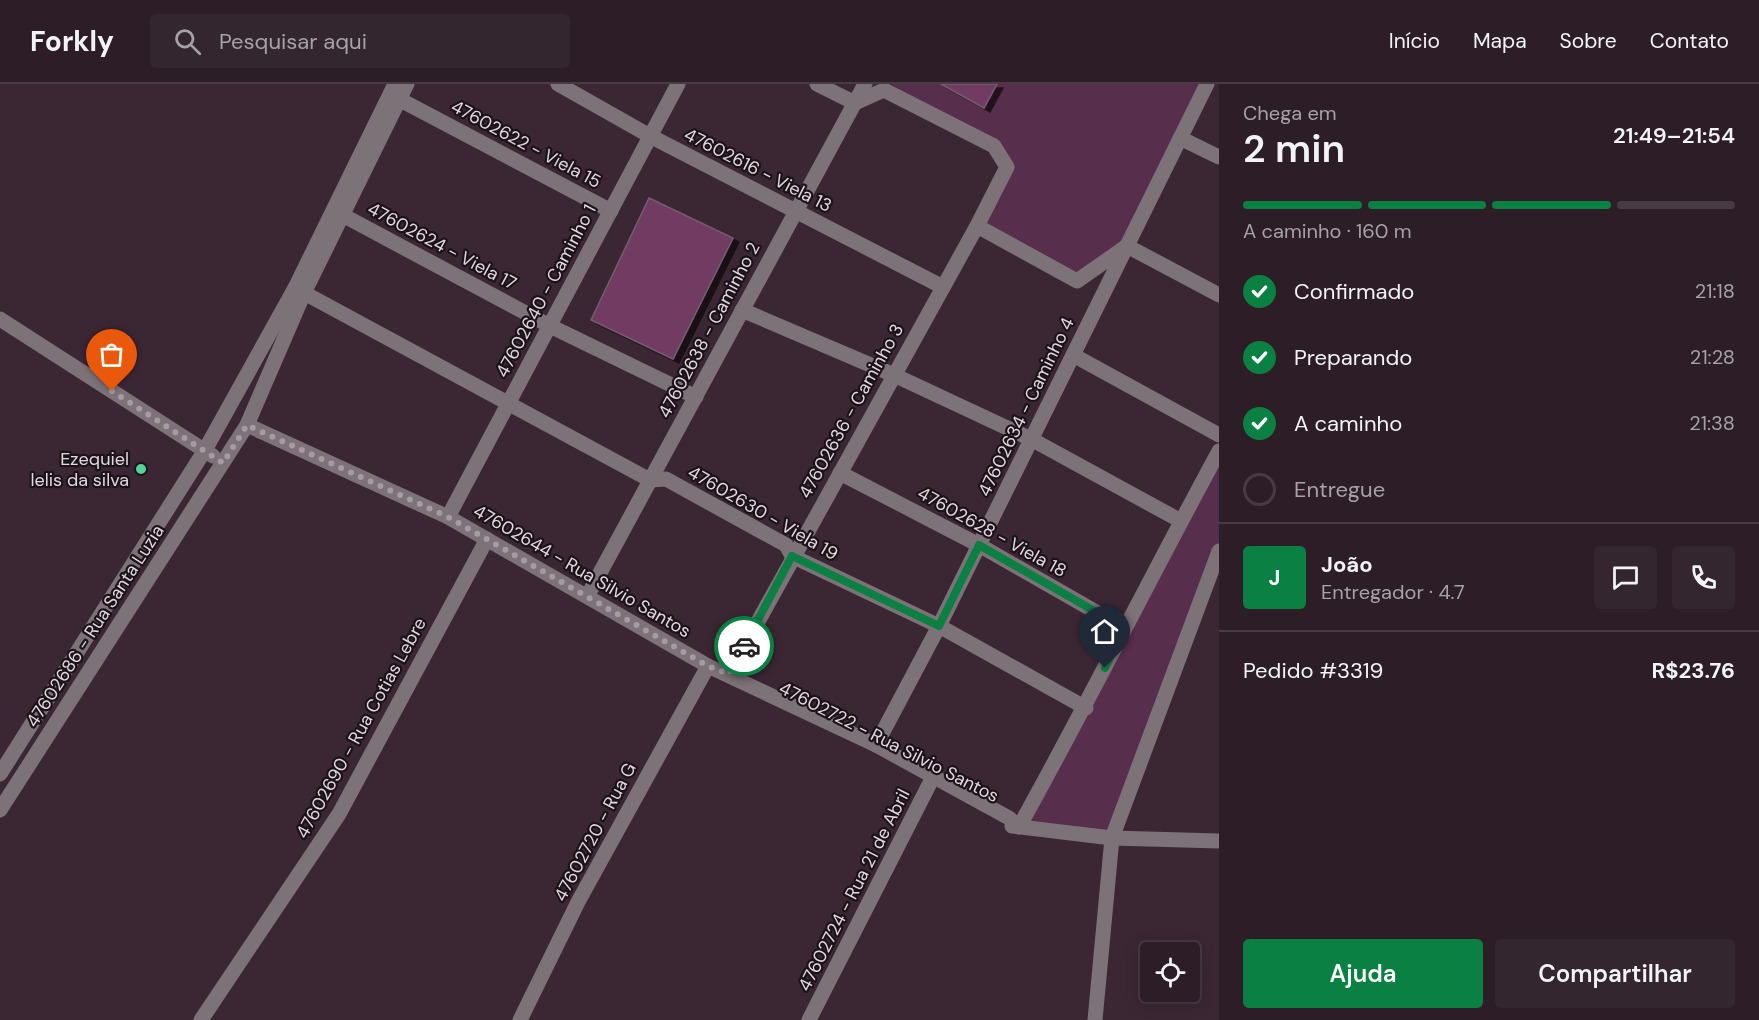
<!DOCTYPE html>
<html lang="pt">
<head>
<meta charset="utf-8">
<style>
  :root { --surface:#2c1d27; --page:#34262f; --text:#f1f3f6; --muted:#a6a2a7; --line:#483b44; --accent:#0b8043 }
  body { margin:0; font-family:"DM Sans",sans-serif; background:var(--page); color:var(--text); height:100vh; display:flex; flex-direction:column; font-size:22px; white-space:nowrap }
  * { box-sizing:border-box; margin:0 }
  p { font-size:20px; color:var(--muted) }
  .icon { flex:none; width:33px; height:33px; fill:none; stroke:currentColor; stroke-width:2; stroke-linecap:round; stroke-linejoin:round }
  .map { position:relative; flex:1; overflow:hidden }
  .sheet { display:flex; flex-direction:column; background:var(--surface); width:540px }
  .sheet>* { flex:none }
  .controls { position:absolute; left:1140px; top:858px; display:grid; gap:12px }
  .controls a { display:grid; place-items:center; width:60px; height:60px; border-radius:6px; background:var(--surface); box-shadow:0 3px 15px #0003,0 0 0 2px var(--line); font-size:30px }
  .pin { position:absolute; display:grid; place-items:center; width:51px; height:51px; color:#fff; margin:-62px -26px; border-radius:50% 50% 50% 0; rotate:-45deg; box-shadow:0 0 6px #0007 }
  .pin .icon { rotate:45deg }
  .courier { position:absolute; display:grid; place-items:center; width:60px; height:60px; margin:-30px; border:4px solid #0b8043; border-radius:50%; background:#fff; color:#222; box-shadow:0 2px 8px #0007 }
  .head em { font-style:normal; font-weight:600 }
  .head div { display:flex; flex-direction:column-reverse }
  .head { display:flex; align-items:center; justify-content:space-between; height:102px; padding:0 24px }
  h1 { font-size:39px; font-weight:600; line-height:45px }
  .bar { display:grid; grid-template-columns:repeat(4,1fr); gap:9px 6px; align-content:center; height:72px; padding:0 24px }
  .bar i { height:8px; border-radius:4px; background:var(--line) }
  .bar .current { background:var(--accent) }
  .bar p { grid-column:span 4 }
  .line { display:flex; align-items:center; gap:15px; padding:0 24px; border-top:2px solid var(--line) }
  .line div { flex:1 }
  .round { display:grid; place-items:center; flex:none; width:63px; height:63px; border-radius:6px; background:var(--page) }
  ol { padding:0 24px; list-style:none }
  li { display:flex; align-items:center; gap:18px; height:66px }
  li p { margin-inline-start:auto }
  li .icon { padding:6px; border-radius:50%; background:var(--accent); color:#fff; stroke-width:4 }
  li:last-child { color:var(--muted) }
  li i { width:33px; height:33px; border:3px solid var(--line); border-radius:50% }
  .cta { display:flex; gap:12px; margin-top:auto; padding:12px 24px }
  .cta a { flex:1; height:69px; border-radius:6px; background:var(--accent); color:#fff; font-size:24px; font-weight:600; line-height:69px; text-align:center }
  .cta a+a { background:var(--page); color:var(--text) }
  header { display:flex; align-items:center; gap:36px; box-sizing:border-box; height:84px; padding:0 30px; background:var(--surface); border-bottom:2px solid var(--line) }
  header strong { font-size:28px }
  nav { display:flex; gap:33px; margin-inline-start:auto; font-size:21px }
  .search { width:420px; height:54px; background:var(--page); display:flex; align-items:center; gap:15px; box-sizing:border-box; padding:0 21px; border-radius:6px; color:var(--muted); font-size:22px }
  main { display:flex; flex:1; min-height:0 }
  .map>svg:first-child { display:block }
</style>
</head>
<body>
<header>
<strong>Forkly</strong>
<div class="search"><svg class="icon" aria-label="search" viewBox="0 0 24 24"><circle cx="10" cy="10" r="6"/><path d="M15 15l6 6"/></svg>Pesquisar aqui</div>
<nav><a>Início</a><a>Mapa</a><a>Sobre</a><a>Contato</a></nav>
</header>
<main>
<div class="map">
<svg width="1219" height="936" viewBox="0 0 1219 936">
  <defs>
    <filter id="shadow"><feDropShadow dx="6" dy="4" stdDeviation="0" flood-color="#0009"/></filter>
  </defs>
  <rect width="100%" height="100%" fill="#3b2734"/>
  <!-- green -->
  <g fill="#572e4b">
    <path d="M890,0h317l-80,162 -50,35 -100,-55 30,-59 -13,-20z"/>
    <path d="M1219,383v81l-107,290 -93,-11 162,-306z"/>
  </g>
  <!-- building -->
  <g fill="#723b62" stroke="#745d6c" stroke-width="1.5" filter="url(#shadow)">
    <path d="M941,0h56l-13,24z"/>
    <path d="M649,114l84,40 -60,121 -82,-39z"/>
  </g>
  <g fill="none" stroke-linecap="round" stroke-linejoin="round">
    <!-- minor -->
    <g stroke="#7c7278" stroke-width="15">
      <path d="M558,0l92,52 293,151"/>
      <path d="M393,12l218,115"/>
      <path d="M1180,54l39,19"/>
      <path d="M335,127l215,115 146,71"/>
      <path d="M977,142l100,55 50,-35 92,49"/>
      <path d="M295,204l355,192 16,-1 120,66 6,11 147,70 147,82"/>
      <path d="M742,226l152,65 137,64 150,82"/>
      <path d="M0,235l213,137"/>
      <path d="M1073,271l146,80"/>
      <path d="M247,341l201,92 260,149 168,79 133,73 10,9c69,-124 132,-251 200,-376"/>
      <path d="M840,389l139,72 145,83"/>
      <path d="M448,433l230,-433"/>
      <path d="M588,511l277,-511"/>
      <path d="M729,590l248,-448 30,-59 -13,-21 -110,-56 -29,13 -38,-19"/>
      <path d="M876,661l63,-119 268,-542"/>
      <path d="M0,690l205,-324 90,-162 100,-204"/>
      <path d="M0,726l247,-385 57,-132 103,-209"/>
      <path d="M1012,742l100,12 107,3"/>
      <path d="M201,936l138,-206 148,-275"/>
      <path d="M520,936l58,-118 130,-236"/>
      <path d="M809,936l124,-243"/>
      <path d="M1095,936l17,-182 107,-287"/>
    </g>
  </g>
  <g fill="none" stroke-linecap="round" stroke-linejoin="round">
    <!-- done -->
    <path stroke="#a899a2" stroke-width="6" stroke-dasharray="0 10.8" d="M112,307l111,72 24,-38 201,92 260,149 21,8 15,-28"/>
    <!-- route -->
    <path stroke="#0b8043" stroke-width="8" d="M744,562l48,-90 147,70 40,-81 145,83 -19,40"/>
  </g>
  <!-- markers -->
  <circle fill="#54d396" stroke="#1c1319" stroke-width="2" cx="141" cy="385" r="6"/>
  <g text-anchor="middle" stroke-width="4.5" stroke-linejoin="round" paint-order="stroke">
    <!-- street labels -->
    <g font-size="18" fill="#e3d6de" stroke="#1c1319">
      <text transform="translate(526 60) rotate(28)" y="6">47602622 - Viela 15</text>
      <text transform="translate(758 86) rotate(27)" y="6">47602616 - Viela 13</text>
      <text transform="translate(442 162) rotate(28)" y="6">47602624 - Viela 17</text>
      <text transform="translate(546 207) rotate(-62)" y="6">47602640 - Caminho 1</text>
      <text transform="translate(709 246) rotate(-62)" y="6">47602638 - Caminho 2</text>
      <text transform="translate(1026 323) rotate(-64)" y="6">47602634 - Caminho 4</text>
      <text transform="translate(851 327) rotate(-61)" y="6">47602636 - Caminho 3</text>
      <text transform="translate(763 429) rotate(30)" y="6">47602630 - Viela 19</text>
      <text transform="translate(992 448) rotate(29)" y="6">47602628 - Viela 18</text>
      <text transform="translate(582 487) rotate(30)" y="6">47602644 - Rua Silvio Santos</text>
      <text transform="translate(95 542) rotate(-57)" y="6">47602686 - Rua Santa Luzia</text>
      <text transform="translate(361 644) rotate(-61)" y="6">47602690 - Rua Cotias Lebre</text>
      <text transform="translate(889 658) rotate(27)" y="6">47602722 - Rua Silvio Santos</text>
      <text transform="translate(595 748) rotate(-62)" y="6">47602720 - Rua G</text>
      <text transform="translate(854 806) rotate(-63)" y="6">47602724 - Rua 21 de Abril</text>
    </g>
    <!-- poi labels -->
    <g font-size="18" fill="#e3d6de" stroke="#1c1319" text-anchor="end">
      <text x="129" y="381">Ezequiel<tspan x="129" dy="21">lelis da silva</tspan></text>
    </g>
  </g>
</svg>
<div class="controls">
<a><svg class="icon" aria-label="locate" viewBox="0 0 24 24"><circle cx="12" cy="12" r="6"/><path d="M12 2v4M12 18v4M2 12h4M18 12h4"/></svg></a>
</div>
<div class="pin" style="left:112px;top:307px;background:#ea580c"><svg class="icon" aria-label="bag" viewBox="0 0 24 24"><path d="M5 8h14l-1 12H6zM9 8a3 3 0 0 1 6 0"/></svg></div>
<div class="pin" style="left:1105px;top:584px;background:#1f2937"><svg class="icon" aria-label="home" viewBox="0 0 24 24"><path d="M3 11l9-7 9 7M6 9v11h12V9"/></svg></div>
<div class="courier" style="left:744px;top:562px"><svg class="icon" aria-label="car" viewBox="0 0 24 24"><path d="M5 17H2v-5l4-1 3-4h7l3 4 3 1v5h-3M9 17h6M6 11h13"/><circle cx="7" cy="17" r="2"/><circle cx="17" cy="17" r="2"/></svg></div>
</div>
<section class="sheet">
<div class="head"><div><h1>2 min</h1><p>Chega em</p></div><em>21:49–21:54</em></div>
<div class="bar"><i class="current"></i><i class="current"></i><i class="current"></i><i></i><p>A caminho · 160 m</p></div>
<ol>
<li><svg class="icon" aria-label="check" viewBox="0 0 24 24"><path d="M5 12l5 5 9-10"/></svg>Confirmado<p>21:18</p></li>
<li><svg class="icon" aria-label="check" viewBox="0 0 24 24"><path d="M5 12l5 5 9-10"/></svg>Preparando<p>21:28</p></li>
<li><svg class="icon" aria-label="check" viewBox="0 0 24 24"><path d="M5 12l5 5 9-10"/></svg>A caminho<p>21:38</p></li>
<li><i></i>Entregue</li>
</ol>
<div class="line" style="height:108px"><b class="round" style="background:var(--accent);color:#fff">J</b><div><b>João</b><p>Entregador · 4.7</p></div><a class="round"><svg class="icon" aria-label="chat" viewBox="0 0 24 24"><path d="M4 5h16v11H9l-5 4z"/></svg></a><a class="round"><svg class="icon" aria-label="phone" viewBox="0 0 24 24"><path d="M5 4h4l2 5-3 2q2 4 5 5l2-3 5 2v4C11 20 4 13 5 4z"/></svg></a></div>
<div class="line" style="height:78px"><div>Pedido #3319</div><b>R$23.76</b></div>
<div class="cta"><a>Ajuda</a><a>Compartilhar</a></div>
</section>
</main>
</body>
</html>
